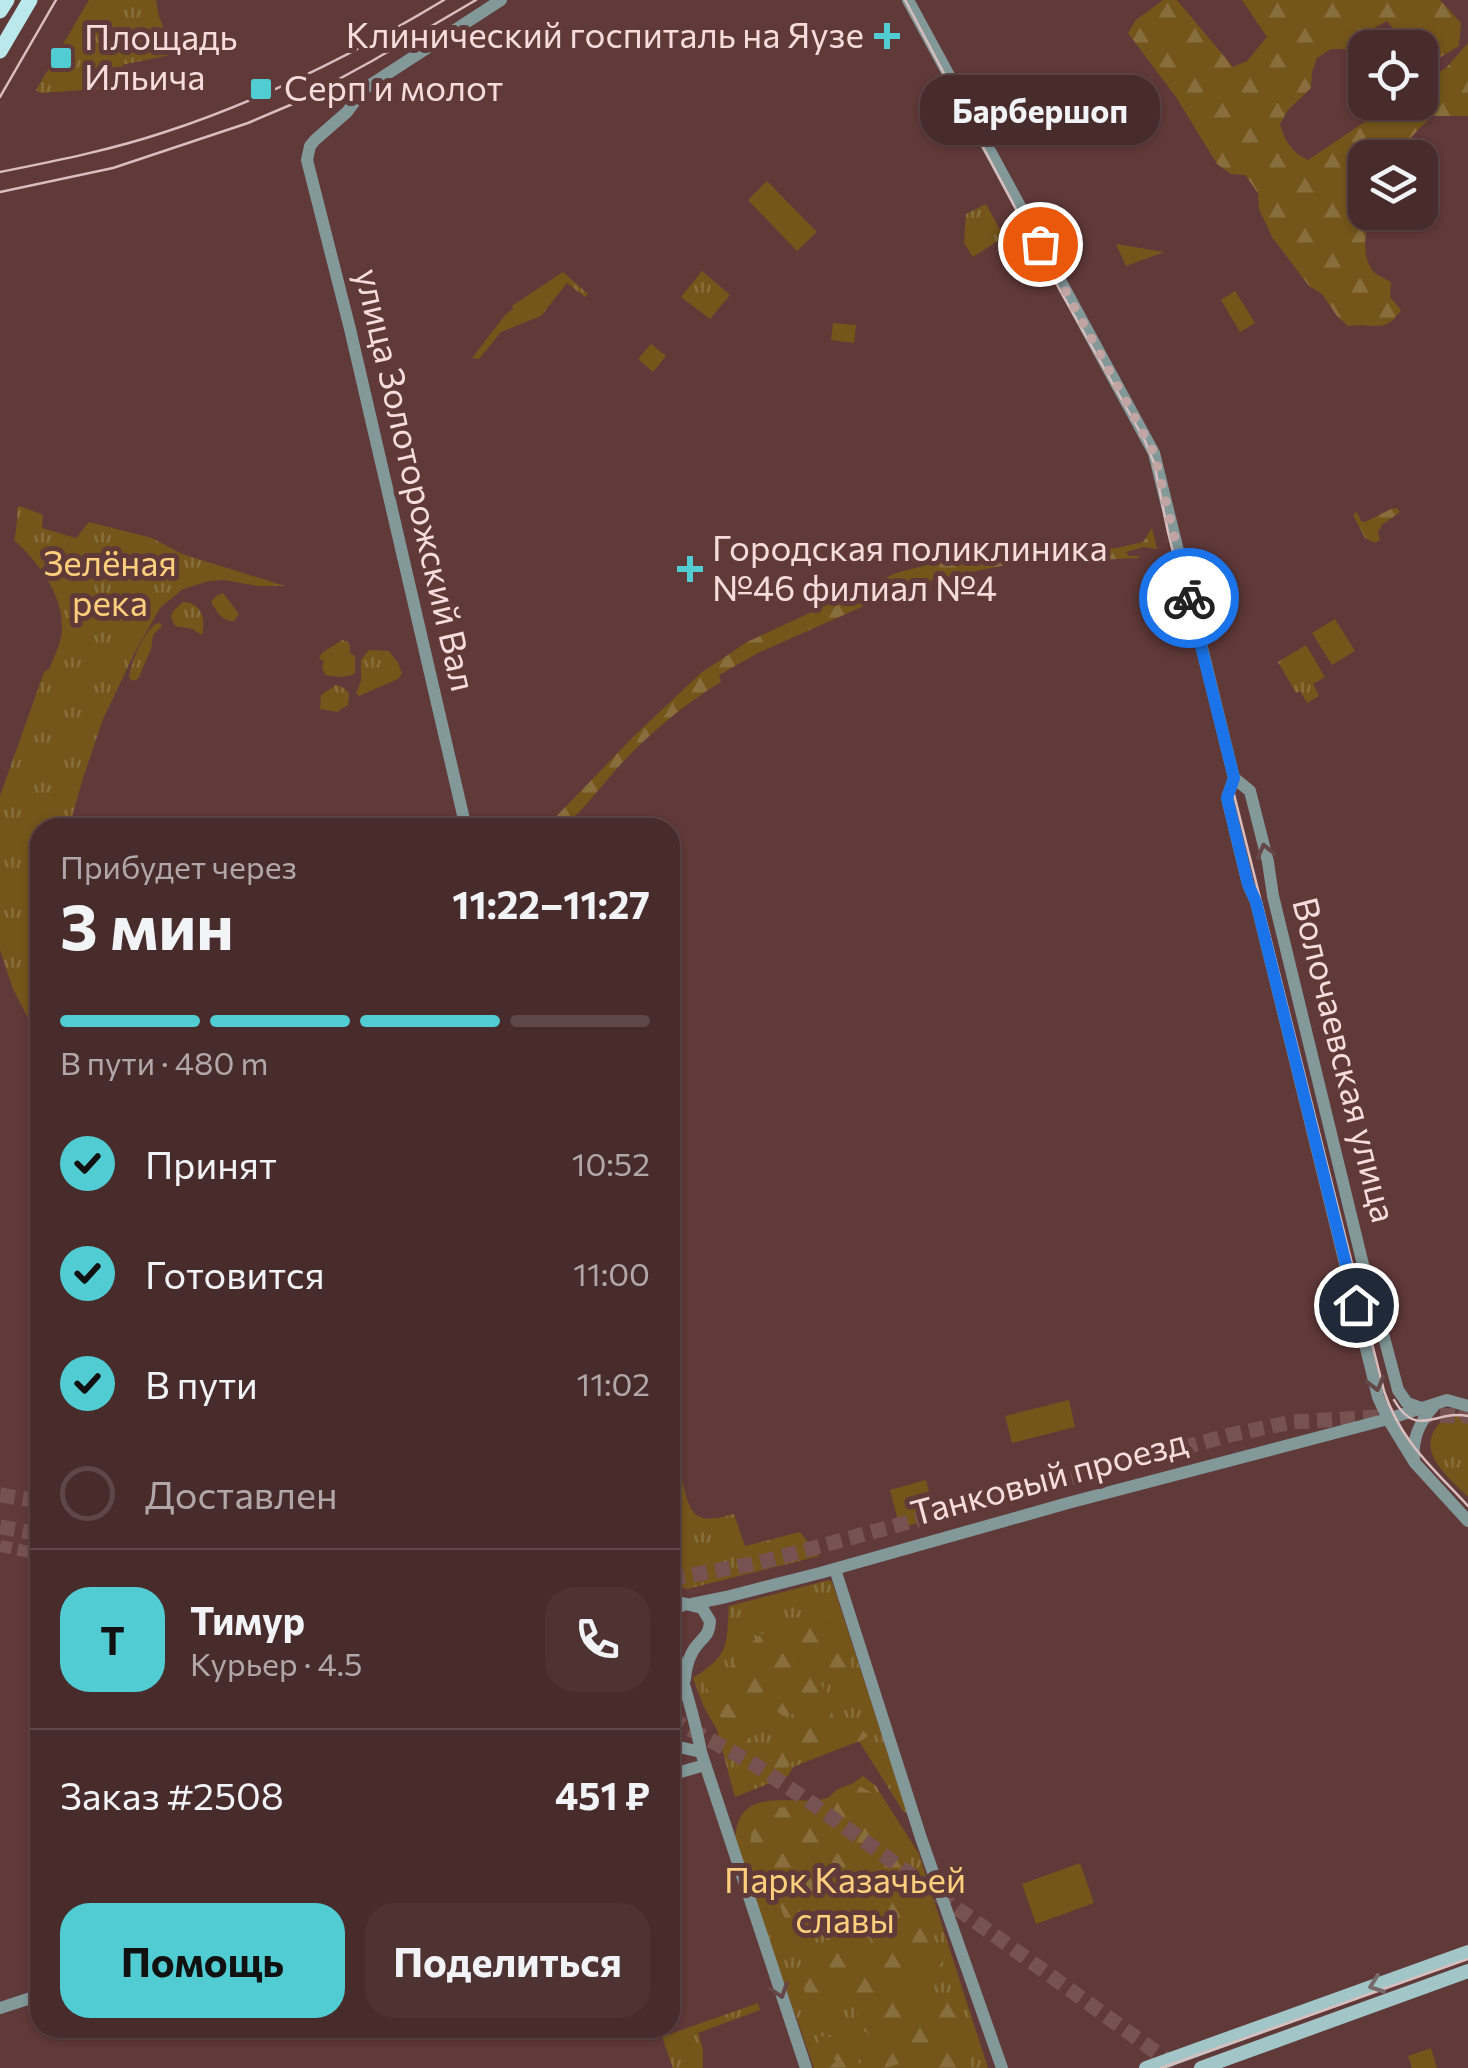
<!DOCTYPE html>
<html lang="ru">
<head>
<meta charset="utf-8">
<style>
  :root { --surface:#482b2b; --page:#4f3333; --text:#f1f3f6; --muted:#b1a7a9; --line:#604747; --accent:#51ccd3 }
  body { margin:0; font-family:Commissioner,sans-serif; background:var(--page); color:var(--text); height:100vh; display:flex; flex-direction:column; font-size:38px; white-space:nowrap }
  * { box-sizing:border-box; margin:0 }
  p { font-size:32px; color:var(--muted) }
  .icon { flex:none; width:55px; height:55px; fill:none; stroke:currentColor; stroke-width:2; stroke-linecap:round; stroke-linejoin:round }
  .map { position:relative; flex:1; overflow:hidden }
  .drawer { position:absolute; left:30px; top:818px; width:650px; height:1220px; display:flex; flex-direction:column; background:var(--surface); border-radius:30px; box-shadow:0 2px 8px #0004,0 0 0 2px var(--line) }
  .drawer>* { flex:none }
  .fabs { position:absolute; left:1348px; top:30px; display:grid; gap:20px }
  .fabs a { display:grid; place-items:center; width:90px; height:90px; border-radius:20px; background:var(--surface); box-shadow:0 2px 8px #0004,0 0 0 2px var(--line); font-size:50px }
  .pin { position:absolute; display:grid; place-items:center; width:85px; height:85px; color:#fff; margin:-42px; border:5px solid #fff; border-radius:50%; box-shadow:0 2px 10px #0007 }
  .courier { position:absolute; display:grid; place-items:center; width:100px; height:100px; margin:-50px; border:8px solid #1a73e8; border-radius:50%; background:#fff; color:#222; box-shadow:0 2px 12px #0007 }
  .bubble { position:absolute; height:70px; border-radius:30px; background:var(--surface); box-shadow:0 2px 8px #0004,0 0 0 2px var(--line); font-size:32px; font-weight:700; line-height:70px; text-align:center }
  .summary em { font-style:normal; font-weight:700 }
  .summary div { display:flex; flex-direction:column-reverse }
  .summary { display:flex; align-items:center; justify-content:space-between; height:170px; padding:0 30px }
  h1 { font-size:65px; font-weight:700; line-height:75px }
  .bar { display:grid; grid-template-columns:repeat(4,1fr); gap:15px 10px; align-content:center; height:120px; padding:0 30px }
  .bar i { height:12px; border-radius:8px; background:var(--line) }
  .bar .current { background:var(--accent) }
  .bar p { grid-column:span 4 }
  .line { display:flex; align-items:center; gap:25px; padding:0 30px; border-top:2px solid var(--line) }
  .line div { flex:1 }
  .round { display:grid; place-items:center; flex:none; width:105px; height:105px; border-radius:30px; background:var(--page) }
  ol { padding:0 30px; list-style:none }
  li { display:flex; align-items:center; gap:30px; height:110px }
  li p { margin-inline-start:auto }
  li .icon { padding:10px; border-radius:50%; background:var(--accent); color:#111; stroke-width:4 }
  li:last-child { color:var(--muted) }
  li i { width:55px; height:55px; border:5px solid var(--line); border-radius:50% }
  .primary-button { display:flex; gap:20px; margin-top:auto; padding:20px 30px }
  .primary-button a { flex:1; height:115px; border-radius:30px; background:var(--accent); color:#111; font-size:40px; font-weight:700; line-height:115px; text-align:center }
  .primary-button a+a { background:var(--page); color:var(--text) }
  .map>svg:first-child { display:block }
</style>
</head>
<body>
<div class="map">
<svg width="1468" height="2068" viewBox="0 0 1468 2068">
  <defs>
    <pattern id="grass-tufts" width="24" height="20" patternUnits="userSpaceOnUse" patternTransform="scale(2.5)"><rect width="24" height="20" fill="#74561b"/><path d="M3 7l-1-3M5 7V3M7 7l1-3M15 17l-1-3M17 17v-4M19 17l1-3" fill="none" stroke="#886e3c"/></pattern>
    <pattern id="forest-firs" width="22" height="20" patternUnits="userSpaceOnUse" patternTransform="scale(2.5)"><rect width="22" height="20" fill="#74561b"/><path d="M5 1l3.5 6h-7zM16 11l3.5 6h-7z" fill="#886e3c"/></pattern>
  </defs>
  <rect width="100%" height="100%" fill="#603939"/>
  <!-- grass -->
  <g fill="url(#grass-tufts)">
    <path d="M89,0h67l3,17 16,37 -53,11 6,22 -87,6 -5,-3z"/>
    <path d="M986,204l18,33 -31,20 -9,-14 2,-29z"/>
    <path d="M1116,244l48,8 -38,14z"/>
    <path d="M702,271l28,24 -20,24 -29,-22z"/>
    <path d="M563,272l25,22 -3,3 -18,-14 -26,33 -40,16 -22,27 -7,-1 34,-44 7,-5 -1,-3z"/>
    <path d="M1235,291l20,32 -15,9 -19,-32z"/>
    <path d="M833,323l23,2 -2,18 -23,-3z"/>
    <path d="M651,344l15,12 -13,16 -15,-13z"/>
    <path d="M20,506l23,9 -1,13 34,10 13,-16 63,16 30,16 103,32h-28l-32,-6 -16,1 -26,8 -23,19 -25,44 -32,67 -20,59 -14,49 -29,1v213l-27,-52 -13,-39v-154l44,-124 5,-3c5,-12 12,-26 13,-38 2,-36 -23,-68 -48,-91 2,-5 4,-26 3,-32z"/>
    <path d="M223,593l16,21 -5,7c-12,1 -18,-11 -23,-19l5,-6z"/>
    <path d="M183,602c19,1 23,17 19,33l-10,-6 -17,-3 -4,-9 2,-6z"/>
    <path d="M155,624l5,-1 2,3 -9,9 -2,14 -13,30 -6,2 -3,-4c3,-17 13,-41 26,-53z"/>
    <path d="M342,640l6,2 2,4v7l5,3v17c-8,6 -21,3 -30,2l-3,-8 2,-6 -5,-2 3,-6z"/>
    <path d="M1306,645l19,32 -12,7 6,12 -12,7 -7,-12 -4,2 -18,-31z"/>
    <path d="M369,650l20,1 9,12 4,10 -4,6 -39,17 -3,-3 5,-12v-21z"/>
    <path d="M336,685l8,3 5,6 -1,11 -11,7 -17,-3 1,-14z"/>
    <path d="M1460,1415l8,5v77c-15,-16 -47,-40 -35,-64 6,-12 13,-16 27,-18z"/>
    <path d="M682,1480c9,37 12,45 52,34l11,32 55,-14 19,24 -132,33 -16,-5 -1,-101z"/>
    <path d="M829,1580l3,2 75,231 -4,-2 -44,-70 -66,26 -5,9 -53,21 -18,-67 -13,-23 -11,-29c37,-24 33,-30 36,-72z"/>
    <path d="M863,1776l13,10 43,68 69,214h-174l-79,-224c0,-63 56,-36 94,-46 13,-4 24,-15 34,-22z"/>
    <path d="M758,2003l2,7 -62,23 5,16v19h-30l-11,-31z"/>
  </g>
  <!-- forest -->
  <g fill="url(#forest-firs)">
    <path d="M1163,0h14l56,67 14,-6 20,-24 -25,-37h198l21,23 -2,23 -25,15 -14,-5v-8l-11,-1 -22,-26 -17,9 -9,13 -15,6h-15l-14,9 -5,14 -1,16 -23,22 -8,14c4,16 12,29 28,36l85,-57 27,-1v-17l27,-18 21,-24v73h-35c-10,8 -32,30 -34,41l-34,1v54l8,1c-9,16 -13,47 3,61 2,1 13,7 15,8l-1,15 11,13c-16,25 -28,12 -53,16l-11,-10 -15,-22 -13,-8 -37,-49 -13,-28 -1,-16 -13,-18 -14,-1 -14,-10 -41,-67 -48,-64 8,-13z"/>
    <path d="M1397,508l3,4 -18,13 -4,7 2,8 -5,3 -10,-5 -12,-23 4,-3 4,9 4,1 26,-13z"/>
    <path d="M1152,528l5,21 -13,-2 -18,5 3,4h9l1,2 -128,6 -80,16v8l-65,17 -108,48 -39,22 2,7c-38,23 -71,51 -101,83 -13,14 -45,56 -59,62 0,1 -14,0 -15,0l88,-91 67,-63 46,-31 149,-69 51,-13 170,-12 26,-6z"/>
    <path d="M826,1614c9,6 10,18 11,28 -14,10 -33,5 -45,16 22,0 63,-19 59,19l-25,-8 -8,8c2,8 7,12 10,19 4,10 3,20 9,29l21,-1 10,12 -7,5 -61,16 -27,19 -5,-1c-11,-11 -16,-7 -30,-7l-7,-37 -20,-27 -6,-14 2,-5 5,-1c3,35 20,10 32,26 10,14 -3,27 17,43l10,-2 13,-9c4,-12 6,-11 17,-15v-5l-8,-8 -10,2 -16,-13 -16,4 -10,-5 -3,-5 -10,-24 1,-5 28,-31 23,-13z"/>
    <path d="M854,1783l18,10 11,33 10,13 12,10 8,36 11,13 7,38 12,24v6c-21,5 -27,7 -32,29l6,9 17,2 19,-12c4,26 18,47 15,74h-63l-7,-4 -13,4h-56l7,-7 -19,-22 4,-3c31,2 23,11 40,29 9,-4 16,-17 12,-27l-10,-8 -10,-3 -1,-5 6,-7 -6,-10 -16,-2 -15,8 -6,-2c-2,-5 -6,-10 -9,-15 -12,-22 7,-39 22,-54h10l12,16 16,-6 5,-9 -22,-25 -3,-17 -3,-3 -34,-5 -8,6 -3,15 2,26 -5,3h-5l1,-6 -21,-55 -20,-36 2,-15 25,-21 47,-7 14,-12z"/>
  </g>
  <!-- pitch -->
  <g fill="#74561b">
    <path d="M767,181l50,51 -20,19 -49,-51z"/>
    <path d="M1335,619l20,32 -23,14 -20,-32z"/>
    <path d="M1069,1400l6,27 -63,16 -7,-27z"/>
    <path d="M926,1480l10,38 -36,10 -10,-38z"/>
    <path d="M1080,1863l14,40 -58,21 -14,-40z"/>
    <path d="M1431,2048l6,20h-25l-4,-12z"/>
  </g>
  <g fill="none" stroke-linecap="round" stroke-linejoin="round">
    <!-- tertiary-tunnel -->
    <path stroke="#765251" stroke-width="12" stroke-dasharray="12 6" stroke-linecap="butt" d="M0,1546l40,8"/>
    <!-- secondary-tunnel -->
    <path stroke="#765251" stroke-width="14" stroke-dasharray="14 7" stroke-linecap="butt" d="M1459,1414l9,-1"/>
    <!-- primary-tunnel -->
    <g stroke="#765251" stroke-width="15" stroke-dasharray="15 8" stroke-linecap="butt">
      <path d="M1417,1415l51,1"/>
      <path d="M0,1495l40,6"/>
      <path d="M0,1527l40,7"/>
      <path d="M670,1579l88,-16 472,-128 62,-13 102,-6"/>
      <path d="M670,1718l84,46 59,40 365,264"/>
    </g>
    <!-- tertiary -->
    <g stroke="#829899" stroke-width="12">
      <path d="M908,0l246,453 80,325 -7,20 21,86 8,18 122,495 10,22 27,44 53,58"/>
      <path d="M1234,778l16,13 18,71 5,34 94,385 14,45 17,64 9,13 14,5"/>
      <path d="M466,828l-116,-499 -43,-169 3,-14 5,-6 32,-28 17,-23 137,-89"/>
      <path d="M1414,1459c-2,-21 6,-38 20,-53"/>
      <path d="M835,1569l86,269 81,230"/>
      <path d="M670,1600l32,8 8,13c-1,13 -4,14 -12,23 -9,10 -12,22 -13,35"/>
      <path d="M692,1604l34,-7 94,-24 248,-70 320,-84 59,-19 21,6"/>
      <path d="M670,1617l6,-9 10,-4"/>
      <path d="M670,1633c9,40 24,78 31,119l105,316"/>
      <path d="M670,1697l5,-37"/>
      <path d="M670,1745l31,7"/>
      <path d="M670,1775l35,-10"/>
      <path d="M0,2008l40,-13"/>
    </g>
    <!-- secondary -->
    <g stroke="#a2c5c7" stroke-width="14">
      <path d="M1146,2068l322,-116"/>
      <path d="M1201,2068l267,-97"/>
    </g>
    <!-- primary -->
    <g stroke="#bbe8eb" stroke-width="15">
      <path d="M0,11l7,-11"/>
      <path d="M0,51l30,-51"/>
    </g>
    <!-- tram -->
    <g stroke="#d9bebd" stroke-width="2.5">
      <path d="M905,0l138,260 102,181 9,22 14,69 216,859c17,51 49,77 84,115"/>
      <path d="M0,97l56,-97"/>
      <path d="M1394,1400c23,40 42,9 74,16"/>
      <path d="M1161,2068l307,-109"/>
    </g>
    <!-- rail -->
    <g stroke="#d9bebd" stroke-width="2.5">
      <path d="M0,172c55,-11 111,-22 165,-40 98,-32 191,-79 279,-132"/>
      <path d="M0,192l113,-24 135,-45 47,-20 77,-42 104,-61"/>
    </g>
  </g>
  <!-- one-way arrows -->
  <defs><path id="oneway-chevron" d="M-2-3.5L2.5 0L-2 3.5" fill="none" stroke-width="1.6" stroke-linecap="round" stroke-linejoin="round" transform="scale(2.5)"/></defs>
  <g stroke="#654747">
    <use href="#oneway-chevron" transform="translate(1265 851) rotate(-104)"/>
    <use href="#oneway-chevron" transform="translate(1376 1384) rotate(75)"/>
    <use href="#oneway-chevron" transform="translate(780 1991) rotate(72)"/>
  </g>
  <use stroke="#776a6b" href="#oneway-chevron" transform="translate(1376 1985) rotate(160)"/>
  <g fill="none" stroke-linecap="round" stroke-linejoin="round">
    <!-- done -->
    <path stroke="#c2a4a3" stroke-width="10" stroke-dasharray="0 18" d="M1040,244l114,209 35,145"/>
    <!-- route -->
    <path stroke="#1a73e8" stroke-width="12" d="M1189,598l45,180 -7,20 21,86 8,18 100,403"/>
  </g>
  <!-- markers -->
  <g fill="#51ccd3" stroke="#603939" stroke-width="4">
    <path d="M882 21h10v10h10v10h-10v10h-10v-10h-10v-10h10z"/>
    <rect x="49" y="46" width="24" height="24" rx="5"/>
    <rect x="249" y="77" width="24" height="24" rx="5"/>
    <path d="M685 554h10v10h10v10h-10v10h-10v-10h-10v-10h10z"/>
  </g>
  <g text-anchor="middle" stroke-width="10" stroke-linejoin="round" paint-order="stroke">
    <!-- poi labels -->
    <g font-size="35" fill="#f6dddc" stroke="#603939" text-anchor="start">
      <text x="864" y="48" text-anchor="end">Клинический госпиталь на Яузе</text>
      <text x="84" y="50">Площадь<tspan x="84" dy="40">Ильича</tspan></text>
      <text x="284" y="101">Серп и молот</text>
      <text x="712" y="561">Городская поликлиника<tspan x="712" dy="40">№46 филиал №4</tspan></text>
    </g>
    <!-- street labels -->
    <g font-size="35" fill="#f6dddc" stroke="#603939">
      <text transform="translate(415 480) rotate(77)" y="12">улица Золоторожский Вал</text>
      <text transform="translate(1344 1060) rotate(76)" y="12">Волочаевская улица</text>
      <text transform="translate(1049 1478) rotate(-15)" y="12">Танковый проезд</text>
    </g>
    <!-- park labels -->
    <g font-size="35" fill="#fecf7c" stroke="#603939">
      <text x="110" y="576">Зелёная<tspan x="110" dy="40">река</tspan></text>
      <text x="845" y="1893">Парк Казачьей<tspan x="845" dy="40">славы</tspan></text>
    </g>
  </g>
</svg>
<div class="fabs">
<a><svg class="icon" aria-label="locate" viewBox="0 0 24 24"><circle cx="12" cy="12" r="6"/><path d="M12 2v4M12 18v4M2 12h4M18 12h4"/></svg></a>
<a><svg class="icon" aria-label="layers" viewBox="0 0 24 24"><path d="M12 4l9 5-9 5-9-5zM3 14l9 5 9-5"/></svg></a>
</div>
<div class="pin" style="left:1040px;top:244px;background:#ea580c"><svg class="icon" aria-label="bag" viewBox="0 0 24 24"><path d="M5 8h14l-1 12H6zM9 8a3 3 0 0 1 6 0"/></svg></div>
<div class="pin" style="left:1356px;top:1305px;background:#1f2937"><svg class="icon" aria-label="home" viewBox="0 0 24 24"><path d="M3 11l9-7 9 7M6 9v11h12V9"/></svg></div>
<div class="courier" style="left:1189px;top:598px"><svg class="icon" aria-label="bike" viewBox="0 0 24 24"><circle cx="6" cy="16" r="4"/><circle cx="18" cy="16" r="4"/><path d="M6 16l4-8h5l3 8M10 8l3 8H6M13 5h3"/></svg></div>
<div class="bubble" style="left:920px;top:75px;width:240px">Барбершоп</div>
<section class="drawer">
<div class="summary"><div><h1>3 мин</h1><p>Прибудет через</p></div><em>11:22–11:27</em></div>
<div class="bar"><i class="current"></i><i class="current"></i><i class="current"></i><i></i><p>В пути · 480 m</p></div>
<ol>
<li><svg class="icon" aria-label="check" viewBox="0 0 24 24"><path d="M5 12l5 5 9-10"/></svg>Принят<p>10:52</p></li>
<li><svg class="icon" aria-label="check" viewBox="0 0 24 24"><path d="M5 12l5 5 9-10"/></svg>Готовится<p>11:00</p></li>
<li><svg class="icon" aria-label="check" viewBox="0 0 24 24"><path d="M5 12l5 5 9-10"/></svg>В пути<p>11:02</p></li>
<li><i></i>Доставлен</li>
</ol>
<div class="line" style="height:180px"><b class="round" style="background:var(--accent);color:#111">Т</b><div><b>Тимур</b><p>Курьер · 4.5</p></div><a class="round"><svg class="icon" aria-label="phone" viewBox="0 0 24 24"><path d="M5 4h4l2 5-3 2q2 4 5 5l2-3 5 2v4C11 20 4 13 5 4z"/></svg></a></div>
<div class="line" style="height:130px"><div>Заказ #2508</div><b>451 ₽</b></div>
<div class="primary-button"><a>Помощь</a><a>Поделиться</a></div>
</section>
</div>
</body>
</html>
